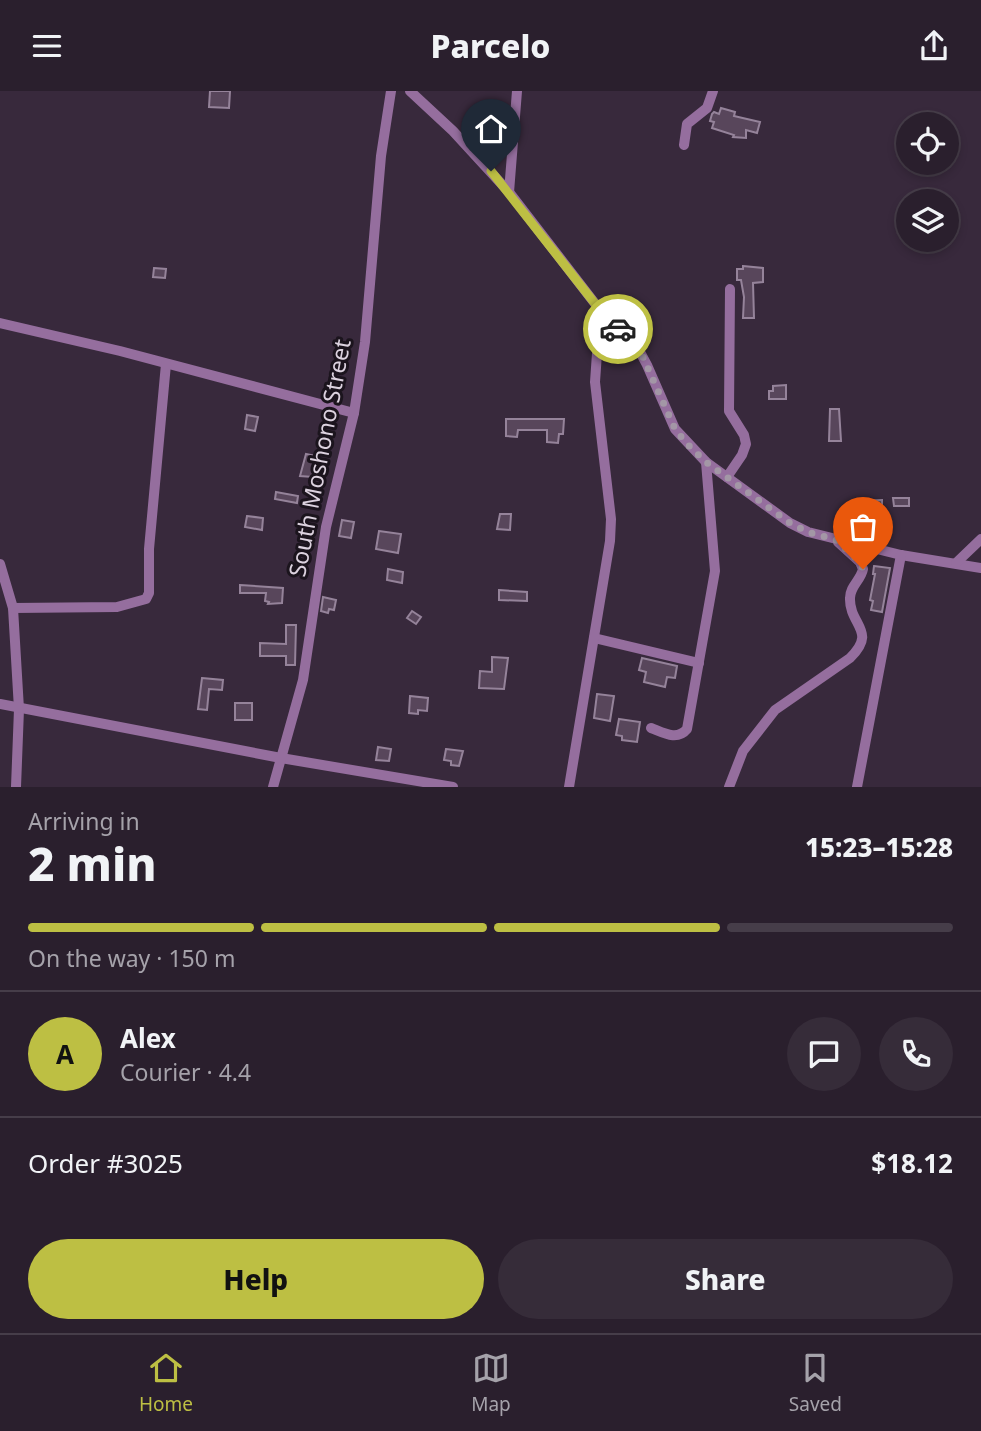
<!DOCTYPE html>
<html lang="en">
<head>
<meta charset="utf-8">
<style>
  :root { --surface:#2a1f2d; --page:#362c39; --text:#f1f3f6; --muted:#a5a2aa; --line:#463d49; --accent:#bdbf43 }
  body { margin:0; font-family:"Noto Sans",sans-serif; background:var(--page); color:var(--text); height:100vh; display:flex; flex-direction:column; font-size:26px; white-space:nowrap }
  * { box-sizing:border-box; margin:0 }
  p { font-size:23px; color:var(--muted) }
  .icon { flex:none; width:38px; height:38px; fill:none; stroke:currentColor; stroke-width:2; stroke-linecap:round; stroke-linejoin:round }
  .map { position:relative; height:696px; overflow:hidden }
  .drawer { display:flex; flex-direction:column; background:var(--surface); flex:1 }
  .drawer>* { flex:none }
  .buttons { position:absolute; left:896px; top:21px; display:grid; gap:14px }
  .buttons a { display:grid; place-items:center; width:63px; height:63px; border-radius:50%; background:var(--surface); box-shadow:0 4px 10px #0003,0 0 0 2px var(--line); font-size:35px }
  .pin { position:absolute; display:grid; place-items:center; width:60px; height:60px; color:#fff; margin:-72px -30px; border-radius:50% 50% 50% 0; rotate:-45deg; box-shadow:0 0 7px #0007 }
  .pin .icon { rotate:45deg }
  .courier { position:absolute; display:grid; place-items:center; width:70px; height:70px; margin:-35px; border:5px solid #bdbf43; border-radius:50%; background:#fff; color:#222; box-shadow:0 2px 9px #0007 }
  .overview em { font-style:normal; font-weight:800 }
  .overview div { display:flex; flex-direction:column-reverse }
  .overview { display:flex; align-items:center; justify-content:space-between; height:119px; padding:0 28px }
  h1 { font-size:46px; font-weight:800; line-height:52px }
  .bar { display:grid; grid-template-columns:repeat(4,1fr); gap:10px 7px; align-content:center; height:84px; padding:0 28px }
  .bar i { height:9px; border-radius:5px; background:var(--line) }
  .bar .selected { background:var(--accent) }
  .bar p { grid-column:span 4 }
  .line { display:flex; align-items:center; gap:18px; padding:0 28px; border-top:2px solid var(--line) }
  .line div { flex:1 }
  .round { display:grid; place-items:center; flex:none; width:74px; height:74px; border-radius:37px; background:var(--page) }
  .primary-button { display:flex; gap:14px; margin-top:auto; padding:14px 28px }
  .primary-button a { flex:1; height:80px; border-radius:42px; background:var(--accent); color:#111; font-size:28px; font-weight:800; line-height:80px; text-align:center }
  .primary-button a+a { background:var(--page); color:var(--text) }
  header { display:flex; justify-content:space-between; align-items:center; height:91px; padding:0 28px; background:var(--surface); font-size:32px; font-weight:800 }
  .menu { display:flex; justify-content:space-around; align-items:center; height:98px; border-top:2px solid var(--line); background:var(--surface); font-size:19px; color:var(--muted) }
  .menu a { display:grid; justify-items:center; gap:4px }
  .menu .selected { color:var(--accent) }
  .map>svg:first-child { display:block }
</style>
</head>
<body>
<header><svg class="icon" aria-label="menu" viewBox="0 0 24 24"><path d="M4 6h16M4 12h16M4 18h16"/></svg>Parcelo<svg class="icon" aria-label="share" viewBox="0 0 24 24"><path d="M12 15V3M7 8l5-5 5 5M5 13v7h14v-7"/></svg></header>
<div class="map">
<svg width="981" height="696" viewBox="0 0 981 696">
  <rect width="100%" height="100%" fill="#38293c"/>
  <!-- building -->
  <g fill="#58465b" stroke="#95839a" stroke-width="2">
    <path d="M210,0h20l-1,17 -20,-1z"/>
    <path d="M721,17l14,4 -1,4 26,6 -3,11 -11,-3v8l-13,-1 1,-2 -22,-7 2,-6 -4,-1 2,-7 2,-2 5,2z"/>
    <path d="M743,175l20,2v14l-10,1 1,35h-11l1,-21 -3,-17h-4v-11h6z"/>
    <path d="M154,177l12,1 -1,9 -12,-1z"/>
    <path d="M786,294v14h-17v-8h4v-5z"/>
    <path d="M830,318h9l2,32h-12z"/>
    <path d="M247,324l11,2 -3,14 -10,-2z"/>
    <path d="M506,328h58l-1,15h-4l-1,9 -11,-1v-12h-29l-1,7 -11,-1z"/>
    <path d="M306,363l10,2 -3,21 -13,-1z"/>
    <path d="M276,401l22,4 -1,7 -22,-4z"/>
    <path d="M893,407h16v8h-15z"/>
    <path d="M882,409v13h-26v-12z"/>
    <path d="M500,423h11l-1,16 -13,-1z"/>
    <path d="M247,425l16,2 -1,12 -17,-3z"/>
    <path d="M342,429l12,2 -3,16 -12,-2z"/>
    <path d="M379,440l22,3 -3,19 -22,-4z"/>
    <path d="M874,475l16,2 -8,44 -11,-2 2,-9 -3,-1 5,-26h-2z"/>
    <path d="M388,478l15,3 -1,11 -15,-3z"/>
    <path d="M240,494l43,3 -1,15 -14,1 1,-2 -4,-1 1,-8h-26z"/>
    <path d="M499,499l28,2v9l-28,-1z"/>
    <path d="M323,506l13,3 -2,10 -5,-1 -1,4 -7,-2z"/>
    <path d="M412,520l9,6 -5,7 -9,-6z"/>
    <path d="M286,534h10l-1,40h-9v-9h-26v-13l26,1z"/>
    <path d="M492,566l16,1 -4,31 -25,-1 1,-17 12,1z"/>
    <path d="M642,567l35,8 -2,12 -8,-1 -2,10 -21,-5 2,-10 -7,-2z"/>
    <path d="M202,587l21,2 -1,10 -13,-1 -2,21 -9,-1z"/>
    <path d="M597,603l17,2 -4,25 -16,-3z"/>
    <path d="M410,605l18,2 -1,13 -9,-1v4l-9,-1z"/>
    <rect x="235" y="612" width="17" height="17"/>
    <path d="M619,628l21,3 -3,20 -15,-2v-4l-6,-1z"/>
    <path d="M378,656l13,2 -2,12 -13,-1z"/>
    <path d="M446,658l17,2 -4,15 -8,-1v-4l-7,-1z"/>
  </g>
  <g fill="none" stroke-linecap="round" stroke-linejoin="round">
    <!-- street -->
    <g stroke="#956e9e" stroke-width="10">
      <path d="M410,0l43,40 56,61 91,118 39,40 8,15 28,64 31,33 84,61 18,9 93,23 80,13"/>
      <path d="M684,54l3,-21 20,-16 6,-17"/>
      <path d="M509,101l8,-101"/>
      <path d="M0,232l120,28 234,62"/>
      <path d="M727,386l15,-22 4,-11 -2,-9 -15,-24 1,-122"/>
      <path d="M956,472l25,-24"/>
      <path d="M0,473l13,44 6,101 -3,78"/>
      <path d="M13,517l104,-1 29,-8 3,-6v-44l17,-185"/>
      <path d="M594,547l105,25"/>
      <path d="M0,613l281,54 172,29"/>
      <path d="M651,637c13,5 26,13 36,1l28,-158 -9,-109"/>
      <path d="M273,696l30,-107 23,-153 28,-114 11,-71 16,-186 10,-65"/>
      <path d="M569,696l41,-246 1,-22 -16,-137 5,-72"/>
      <path d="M729,696l14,-36 32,-41 75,-52c28,-27 -1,-33 0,-60 0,-12 11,-18 13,-29l-3,-7 -22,-20"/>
      <path d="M857,696l44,-232"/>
    </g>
  </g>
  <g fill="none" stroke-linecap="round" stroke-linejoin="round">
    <!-- done -->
    <path stroke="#a397a6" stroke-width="7" stroke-dasharray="0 12.6" d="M618,238l25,28 32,72 11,14 20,19 84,61 18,9 28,8 24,22 3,7"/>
    <!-- route -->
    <path stroke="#bdbf43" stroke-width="9" d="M491,80l109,139 18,19"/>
  </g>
  <g text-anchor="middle" stroke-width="6" stroke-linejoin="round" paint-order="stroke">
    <!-- street labels -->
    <g font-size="23" fill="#dcd2df" stroke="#1b141d">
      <text transform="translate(320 367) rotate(-79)" y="8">South Moshono Street</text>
    </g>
  </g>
</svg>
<div class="buttons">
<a><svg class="icon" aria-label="locate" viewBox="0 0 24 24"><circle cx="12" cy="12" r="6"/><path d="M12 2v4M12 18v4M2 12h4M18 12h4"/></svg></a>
<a><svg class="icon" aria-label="layers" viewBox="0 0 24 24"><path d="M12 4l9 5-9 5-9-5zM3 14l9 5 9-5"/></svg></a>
</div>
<div class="pin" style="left:863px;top:478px;background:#ea580c"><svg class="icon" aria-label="bag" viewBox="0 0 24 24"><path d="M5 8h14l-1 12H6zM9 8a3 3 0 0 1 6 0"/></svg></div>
<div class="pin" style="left:491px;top:80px;background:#1f2937"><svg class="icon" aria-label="home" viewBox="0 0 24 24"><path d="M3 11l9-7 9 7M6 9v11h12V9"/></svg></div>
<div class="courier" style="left:618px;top:238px"><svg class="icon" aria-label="car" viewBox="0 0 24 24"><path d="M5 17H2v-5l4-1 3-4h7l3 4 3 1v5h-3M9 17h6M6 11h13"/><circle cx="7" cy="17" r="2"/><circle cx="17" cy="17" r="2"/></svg></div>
</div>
<section class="drawer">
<div class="overview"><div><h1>2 min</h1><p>Arriving in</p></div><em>15:23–15:28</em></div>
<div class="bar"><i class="selected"></i><i class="selected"></i><i class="selected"></i><i></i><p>On the way · 150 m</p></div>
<div class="line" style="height:126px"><b class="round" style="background:var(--accent);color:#111">A</b><div><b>Alex</b><p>Courier · 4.4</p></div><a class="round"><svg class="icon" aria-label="chat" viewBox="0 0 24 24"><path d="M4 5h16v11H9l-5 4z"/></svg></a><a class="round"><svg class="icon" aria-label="phone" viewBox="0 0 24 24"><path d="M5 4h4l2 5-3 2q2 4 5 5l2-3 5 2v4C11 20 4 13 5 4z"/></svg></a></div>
<div class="line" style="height:91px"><div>Order #3025</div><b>$18.12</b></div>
<div class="primary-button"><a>Help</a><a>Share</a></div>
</section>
<nav class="menu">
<a class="selected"><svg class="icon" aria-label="home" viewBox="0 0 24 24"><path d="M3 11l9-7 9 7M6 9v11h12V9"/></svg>Home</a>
<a><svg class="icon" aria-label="map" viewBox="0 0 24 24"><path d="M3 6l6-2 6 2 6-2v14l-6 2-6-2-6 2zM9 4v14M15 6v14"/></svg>Map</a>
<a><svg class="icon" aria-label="saved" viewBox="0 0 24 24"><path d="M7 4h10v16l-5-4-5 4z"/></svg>Saved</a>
</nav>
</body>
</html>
